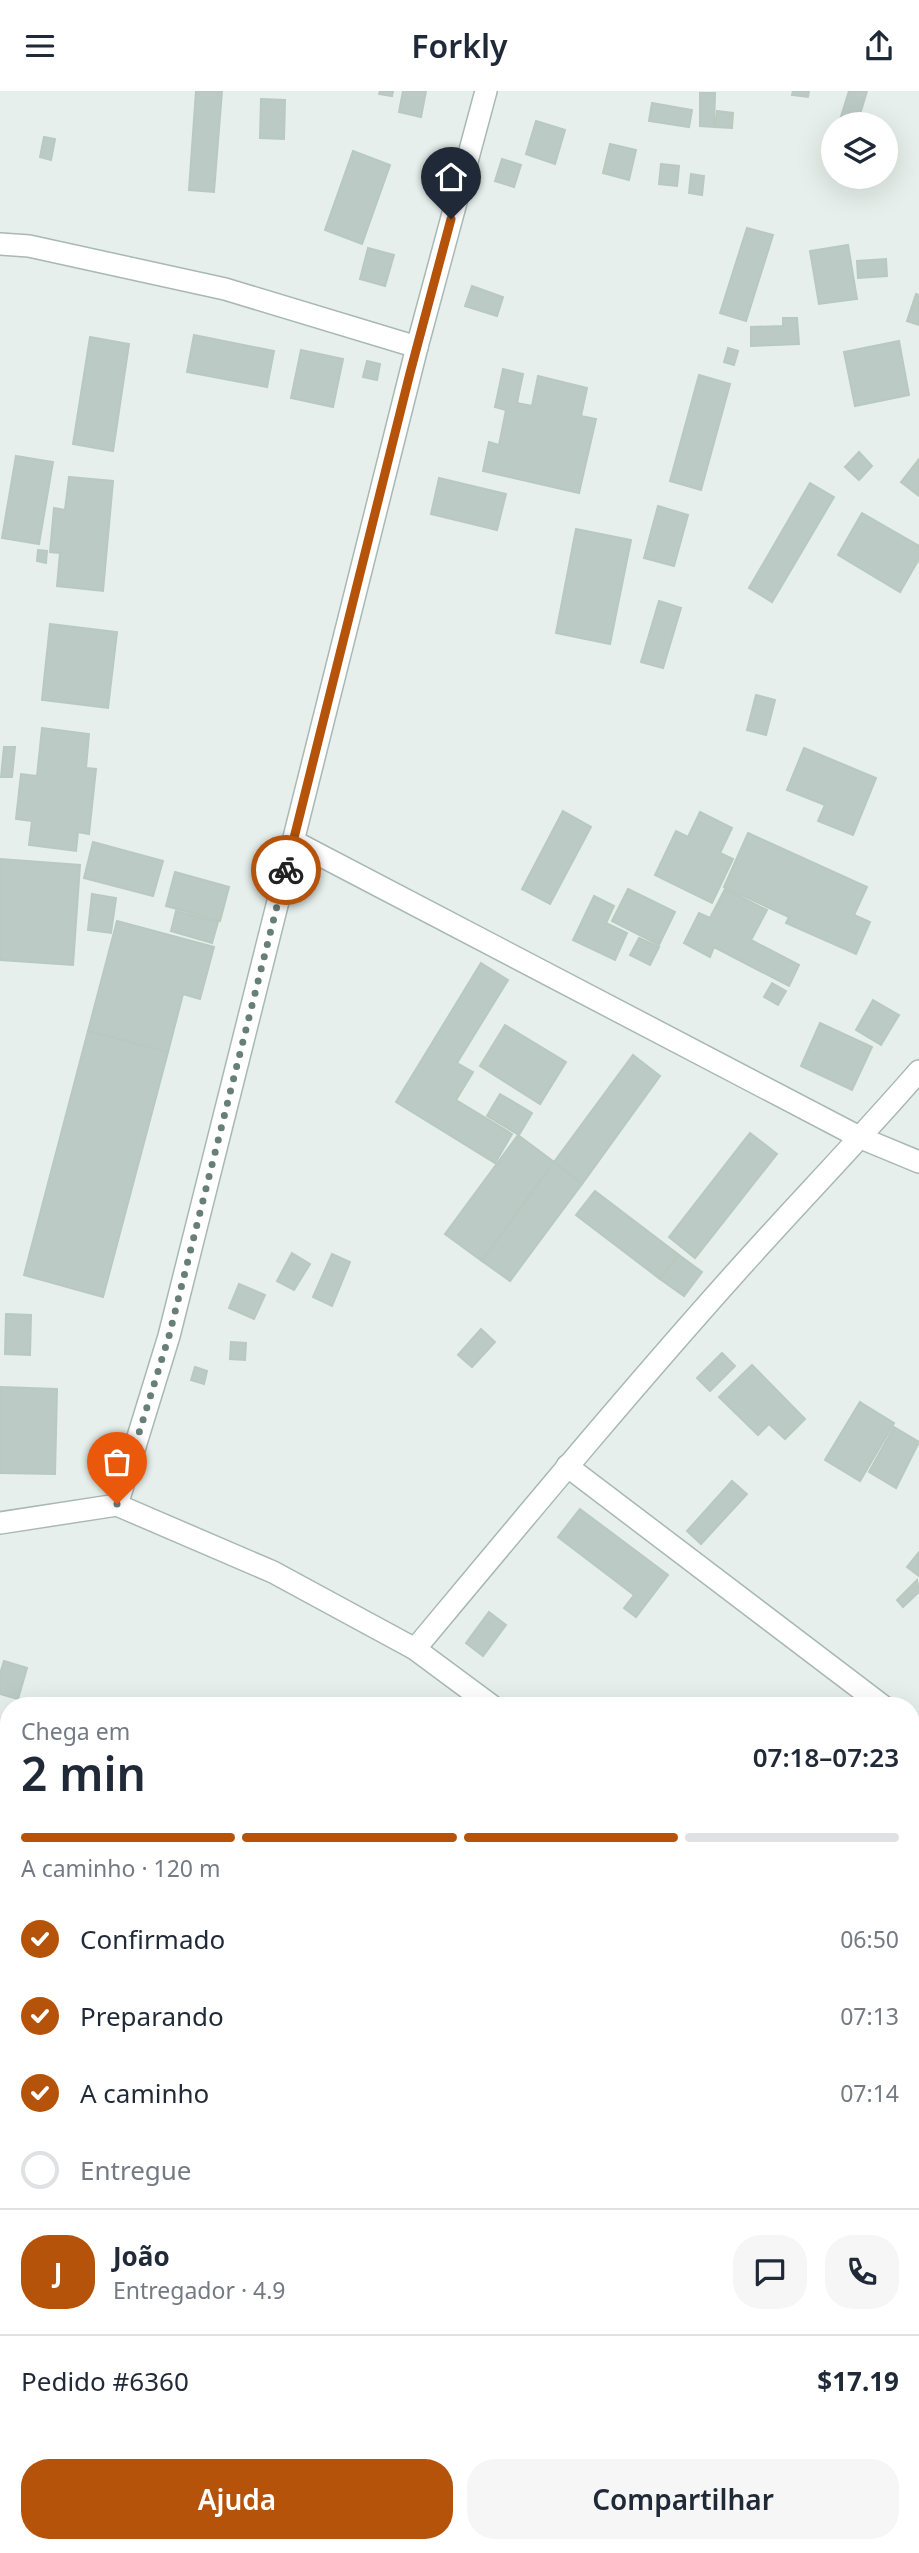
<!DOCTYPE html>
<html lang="pt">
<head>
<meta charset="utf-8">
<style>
  :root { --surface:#fff; --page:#f6f6f7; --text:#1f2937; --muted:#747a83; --line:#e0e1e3; --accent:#b45309 }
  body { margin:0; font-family:"Noto Sans",sans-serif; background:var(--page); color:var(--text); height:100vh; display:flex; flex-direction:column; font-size:26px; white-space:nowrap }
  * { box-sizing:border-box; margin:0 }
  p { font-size:23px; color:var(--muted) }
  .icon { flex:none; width:38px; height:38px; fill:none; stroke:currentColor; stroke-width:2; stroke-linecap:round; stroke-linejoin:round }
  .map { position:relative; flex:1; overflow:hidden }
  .panel { position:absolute; left:0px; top:1606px; width:920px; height:856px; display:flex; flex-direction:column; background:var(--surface); border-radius:28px 28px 0 0; box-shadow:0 7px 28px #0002 }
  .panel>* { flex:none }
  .fabs { position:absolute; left:821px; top:21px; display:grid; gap:14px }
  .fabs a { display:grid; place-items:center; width:77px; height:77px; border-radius:50%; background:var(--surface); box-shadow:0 7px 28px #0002; font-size:35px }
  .pin { position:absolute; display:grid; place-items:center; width:60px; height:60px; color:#fff; margin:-72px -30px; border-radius:50% 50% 50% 0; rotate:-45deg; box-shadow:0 0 7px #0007 }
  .pin .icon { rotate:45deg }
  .courier { position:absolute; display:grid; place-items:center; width:70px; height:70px; margin:-35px; border:5px solid #b45309; border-radius:50%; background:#fff; color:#222; box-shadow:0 2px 9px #0007 }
  .head em { font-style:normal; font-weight:600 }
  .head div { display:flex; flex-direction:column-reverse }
  .head { display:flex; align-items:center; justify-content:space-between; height:119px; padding:0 21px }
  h1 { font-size:46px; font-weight:600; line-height:52px }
  .bar { display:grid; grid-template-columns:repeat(4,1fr); gap:10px 7px; align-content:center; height:84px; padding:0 21px }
  .bar i { height:9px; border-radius:5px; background:var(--line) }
  .bar .on { background:var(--accent) }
  .bar p { grid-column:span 4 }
  .line { display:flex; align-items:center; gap:18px; padding:0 21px; border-top:2px solid var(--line) }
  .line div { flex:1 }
  .round { display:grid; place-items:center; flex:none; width:74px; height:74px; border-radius:28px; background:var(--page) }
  ol { padding:0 21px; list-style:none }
  li { display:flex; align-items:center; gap:21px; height:77px }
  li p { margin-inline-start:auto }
  li .icon { padding:7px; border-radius:50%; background:var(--accent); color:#fff; stroke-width:4 }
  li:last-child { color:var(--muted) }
  li i { width:38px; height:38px; border:4px solid var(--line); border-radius:50% }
  .button { display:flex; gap:14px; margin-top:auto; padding:14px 21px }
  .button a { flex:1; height:80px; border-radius:28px; background:var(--accent); color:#fff; font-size:28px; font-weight:600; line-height:80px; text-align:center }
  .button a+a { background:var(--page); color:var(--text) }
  header { display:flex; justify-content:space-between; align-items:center; height:91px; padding:0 21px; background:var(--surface); font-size:32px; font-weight:600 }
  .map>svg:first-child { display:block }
</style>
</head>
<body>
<header><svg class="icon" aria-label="menu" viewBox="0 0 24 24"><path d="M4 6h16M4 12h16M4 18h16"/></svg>Forkly<svg class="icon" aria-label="share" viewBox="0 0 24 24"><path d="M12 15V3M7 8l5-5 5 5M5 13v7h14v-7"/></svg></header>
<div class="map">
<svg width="919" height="2462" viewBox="0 0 919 2462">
  <rect width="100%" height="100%" fill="#e6efeb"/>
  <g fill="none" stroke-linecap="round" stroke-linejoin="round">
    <!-- stream -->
    <g stroke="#8ec9d4" stroke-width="10">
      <path d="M0,1889l9,4"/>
      <path d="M912,2199l7,4"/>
    </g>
  </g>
  <!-- building -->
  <g fill="#bbcac4" stroke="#b8c9c2" stroke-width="2">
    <path d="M196,0h26l-8,101 -25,-2z"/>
    <path d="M380,0h13l-1,5 -13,-2z"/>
    <path d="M403,0h23l-5,26 -22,-5z"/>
    <path d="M793,0h16l-1,6 -16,-2z"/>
    <path d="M849,0h18l-10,33 -17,-4z"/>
    <path d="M700,2h15l-1,34 -14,-1z"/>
    <path d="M261,8l24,1 -1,39 -24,-1z"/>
    <path d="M652,12l40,7 -3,17 -40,-6z"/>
    <path d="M717,20l16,2 -1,15 -17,-1z"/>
    <path d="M536,30l29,9 -10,34 -29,-10z"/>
    <path d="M44,46l11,2 -4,21 -11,-3z"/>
    <path d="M610,53l26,6 -7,30 -26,-7z"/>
    <path d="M353,60l37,14 -28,79 -37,-14z"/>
    <path d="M502,68l19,6 -7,22 -19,-6z"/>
    <path d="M661,73l18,2 -2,20 -18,-2z"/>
    <path d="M691,83l13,2 -2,19 -13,-2z"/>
    <path d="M747,137l26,7 -27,86 -26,-8z"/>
    <path d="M848,154l9,54 -38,5 -9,-53z"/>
    <path d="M368,157l26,7 -9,31 -25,-7z"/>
    <path d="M886,168l1,17 -29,2 -1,-17z"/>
    <path d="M472,195l31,11 -6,19 -32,-10z"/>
    <path d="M916,203l3,1v30l-12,-4z"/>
    <path d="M783,227h14l2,26 -48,2v-19l32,-1z"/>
    <path d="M194,244l80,16 -7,36 -80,-15z"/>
    <path d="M90,246l39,7 -16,107 -40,-7z"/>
    <path d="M899,250l10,54 -54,11 -11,-54z"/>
    <path d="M728,257l10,3 -4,14 -10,-3z"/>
    <path d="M301,259l42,9 -10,48 -42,-9z"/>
    <path d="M367,270l13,3 -3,16 -14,-3z"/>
    <path d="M503,278l20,5 -6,29 15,3 6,-30 49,12 -6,28 15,3 -17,74 -96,-22 6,-29 10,3 7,-35 -11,-3z"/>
    <path d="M699,284l31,9 -29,106 -31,-9z"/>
    <path d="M859,361l13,14 -13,14 -14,-13z"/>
    <path d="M16,365l37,6 -14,82 -37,-6z"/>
    <path d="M919,368v37l-18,-14z"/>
    <path d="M69,386l44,4 -10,110 -46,-5 3,-33 -10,-1 4,-44 11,2z"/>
    <path d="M439,387l67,16 -9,36 -66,-16z"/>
    <path d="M810,392l24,14 -62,105 -23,-14z"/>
    <path d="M658,415l30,9 -14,51 -30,-8z"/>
    <path d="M862,422l57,33v13l-19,33 -62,-37z"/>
    <path d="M576,438l55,11 -21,104 -54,-11z"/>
    <path d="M38,459l9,1 -1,12 -9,-2z"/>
    <path d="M659,510l22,7 -18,60 -22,-6z"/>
    <path d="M50,533l67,8 -9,76 -66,-8z"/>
    <path d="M756,604l19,5 -9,35 -19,-5z"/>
    <path d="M42,637l47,6 -3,34 10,1 -7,65 -11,-2 -2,19 -47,-6 3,-24 -16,-2 5,-45 16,2z"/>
    <path d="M4,656h11l-3,30h-11z"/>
    <path d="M804,657l72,30 -23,57 -35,-14 7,-16 -38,-15z"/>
    <path d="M563,720l28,16 -41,77 -28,-15z"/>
    <path d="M700,721l32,16 -12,25 13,6 -21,44 -57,-28 21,-44 12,6z"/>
    <path d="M748,742l119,54 -13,28 16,7 -14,32 -70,-31 3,-6 -65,-30z"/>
    <path d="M93,751l70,19 -10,35 -69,-18z"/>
    <path d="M0,768l80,6 -7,100 -73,-5z"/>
    <path d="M175,781l54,15 -9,34 -54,-15z"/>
    <path d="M628,798l47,23 -16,33 -47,-24z"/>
    <path d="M725,798l42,21 -16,30 48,25 -10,21 -75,-39 -4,10 -26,-14 15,-30 11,5z"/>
    <path d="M92,803l24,4 -5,35 -23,-3z"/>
    <path d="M594,805l20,10 -8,17 21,10 -12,27 -42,-20z"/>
    <path d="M176,820l42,11 -6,21 -41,-12z"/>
    <path d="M117,830l97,26 -14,52 -17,-5 -15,58 -80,-21z"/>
    <path d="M639,847l20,9 -9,18 -20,-10z"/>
    <path d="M481,872l27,17 -51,83 16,9 -17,28 56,34 -17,29 -99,-61z"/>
    <path d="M772,892l14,8 -8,14 -14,-8z"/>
    <path d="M873,909l26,15 -18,30 -25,-15z"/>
    <path d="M820,932l52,24 -20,43 -51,-24z"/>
    <path d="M505,934l61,37 -26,42 -60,-38z"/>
    <path d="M88,940l80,21 -65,245 -79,-22z"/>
    <path d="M633,964l27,21 -78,108 -28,-22z"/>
    <path d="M500,1003l32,19 -13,22 -32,-19z"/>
    <path d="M750,1042l27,21 -82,104 -26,-21z"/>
    <path d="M518,1044l36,27 -72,99 -37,-27z"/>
    <path d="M554,1071l28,22 -72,97 -28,-20z"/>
    <path d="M595,1100l84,64 -19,24 -84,-64z"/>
    <path d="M292,1162l18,11 -16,26 -17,-9z"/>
    <path d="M332,1163l18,8 -18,44 -19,-9z"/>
    <path d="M679,1164l23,17 -18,24 -24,-17z"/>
    <path d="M239,1193l26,11 -11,24 -25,-11z"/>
    <path d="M6,1223l25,1 -1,40 -25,-1z"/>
    <path d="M481,1238l14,13 -23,25 -14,-12z"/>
    <path d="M231,1251l15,1 -1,17 -15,-1z"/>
    <path d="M722,1262l13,13 -25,25 -13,-13z"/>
    <path d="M752,1274l53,54 -20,20 -16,-15 -11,11 -39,-38z"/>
    <path d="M195,1276l12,4 -3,13 -13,-4z"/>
    <path d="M0,1296l57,2 -2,85 -55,-1z"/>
    <path d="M860,1311l34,21 -34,58 -35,-21z"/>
    <path d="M894,1336l25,15 -23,46 -27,-16z"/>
    <path d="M732,1390l15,13 -46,50 -14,-13z"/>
    <path d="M580,1418l88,66 -32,42 -12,-9 10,-13 -76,-58z"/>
    <path d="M919,1461v24l-12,-9z"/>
    <path d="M917,1489l2,12 -16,15 -6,-7z"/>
    <path d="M489,1521l17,13 -23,31 -17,-13z"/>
    <path d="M4,1570l23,7 -9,31 -18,-5v-20z"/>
    <path d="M916,1681l3,2v52l-7,-5v-42z"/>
    <path d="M912,2402l7,3v46l-5,11h-21l-17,-8h36z"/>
    <path d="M147,2454h3l12,8h-21z"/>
    <path d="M353,2454h24l9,8h-42z"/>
    <path d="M608,2454h37l-5,8h-15z"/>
    <path d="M703,2454h24l-2,8h-25z"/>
    <path d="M781,2454h26l-4,8h-25z"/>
  </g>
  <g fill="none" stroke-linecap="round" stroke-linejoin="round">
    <!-- service casing -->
    <g stroke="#a8b8b2" stroke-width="18">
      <path id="service" d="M678,2462l3,-8"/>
    </g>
    <!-- minor casing -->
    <g stroke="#a8b8b2" stroke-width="24">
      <g id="minor">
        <path d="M0,153l29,2 196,43 192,58"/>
        <path d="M293,750l568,297 58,24"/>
        <path d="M567,1375l316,240"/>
        <path d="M117,1414l52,-169 248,-989 69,-256"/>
        <path d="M0,1432l117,-18 156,67 142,77 77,57"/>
        <path d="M415,1558c106,-127 212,-255 323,-379 60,-67 122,-131 181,-199"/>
        <path d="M912,1637l7,5"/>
        <path d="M912,1780l7,-12"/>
        <path d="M912,1921l7,5"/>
      </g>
    </g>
    <!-- service -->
    <use href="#service" stroke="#fff" stroke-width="14"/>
    <!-- minor -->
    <use href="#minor" stroke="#fff" stroke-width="21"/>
  </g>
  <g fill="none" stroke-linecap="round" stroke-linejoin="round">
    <!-- done -->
    <path stroke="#687f78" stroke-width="7" stroke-dasharray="0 12.6" d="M117,1413l52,-168 117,-466"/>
    <!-- route -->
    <path stroke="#b45309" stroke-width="9" d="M286,779l124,-497 41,-154"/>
  </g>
</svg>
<div class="fabs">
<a><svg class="icon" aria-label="layers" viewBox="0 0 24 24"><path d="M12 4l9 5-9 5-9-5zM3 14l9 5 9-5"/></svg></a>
</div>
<div class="pin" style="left:117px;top:1413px;background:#ea580c"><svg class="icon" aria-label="bag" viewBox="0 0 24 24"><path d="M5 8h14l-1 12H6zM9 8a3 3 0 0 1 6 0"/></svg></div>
<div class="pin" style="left:451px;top:128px;background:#1f2937"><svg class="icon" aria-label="home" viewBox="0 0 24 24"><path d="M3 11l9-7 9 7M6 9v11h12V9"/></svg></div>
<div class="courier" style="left:286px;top:779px"><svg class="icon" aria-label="bike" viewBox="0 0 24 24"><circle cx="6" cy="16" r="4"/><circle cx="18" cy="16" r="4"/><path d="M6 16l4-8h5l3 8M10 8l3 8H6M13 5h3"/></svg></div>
<section class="panel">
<div class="head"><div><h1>2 min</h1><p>Chega em</p></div><em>07:18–07:23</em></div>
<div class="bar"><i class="on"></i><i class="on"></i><i class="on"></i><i></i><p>A caminho · 120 m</p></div>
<ol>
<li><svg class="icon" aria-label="check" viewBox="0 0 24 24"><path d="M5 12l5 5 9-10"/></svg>Confirmado<p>06:50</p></li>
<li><svg class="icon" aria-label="check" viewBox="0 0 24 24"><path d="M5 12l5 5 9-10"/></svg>Preparando<p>07:13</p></li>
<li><svg class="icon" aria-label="check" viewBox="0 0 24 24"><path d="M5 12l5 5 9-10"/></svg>A caminho<p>07:14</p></li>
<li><i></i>Entregue</li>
</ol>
<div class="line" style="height:126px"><b class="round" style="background:var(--accent);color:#fff">J</b><div><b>João</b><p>Entregador · 4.9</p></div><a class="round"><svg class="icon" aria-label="chat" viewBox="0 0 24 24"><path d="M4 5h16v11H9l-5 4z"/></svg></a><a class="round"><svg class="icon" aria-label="phone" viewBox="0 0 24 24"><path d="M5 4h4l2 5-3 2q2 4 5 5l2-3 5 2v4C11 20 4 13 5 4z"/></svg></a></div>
<div class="line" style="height:91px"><div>Pedido #6360</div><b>$17.19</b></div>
<div class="button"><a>Ajuda</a><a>Compartilhar</a></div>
</section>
</div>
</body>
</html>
